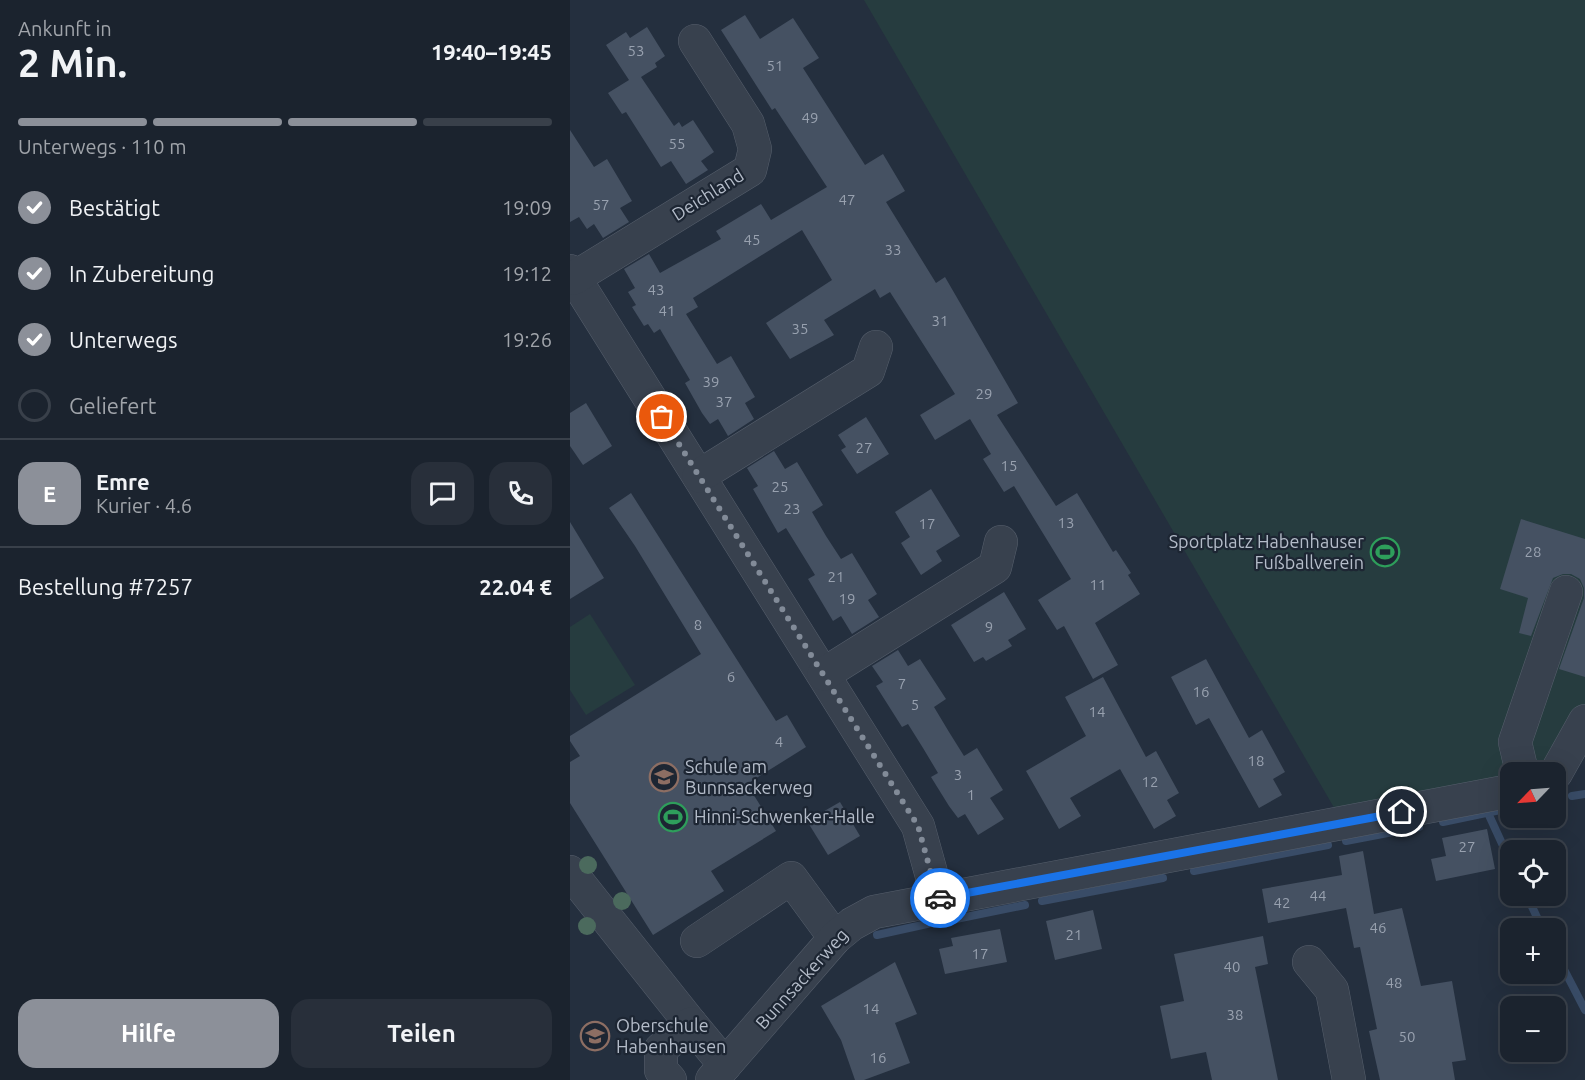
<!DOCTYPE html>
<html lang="de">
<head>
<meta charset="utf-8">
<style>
  :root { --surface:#1b232e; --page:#282f3a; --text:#f1f3f6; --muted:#a0a4aa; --line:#39404a; --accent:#8c9099 }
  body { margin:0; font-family:Ubuntu,sans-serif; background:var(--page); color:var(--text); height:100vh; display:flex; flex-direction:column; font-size:22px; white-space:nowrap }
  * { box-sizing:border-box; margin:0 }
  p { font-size:20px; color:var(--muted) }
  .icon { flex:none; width:33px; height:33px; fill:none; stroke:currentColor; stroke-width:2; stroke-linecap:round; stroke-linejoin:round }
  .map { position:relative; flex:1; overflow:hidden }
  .details { display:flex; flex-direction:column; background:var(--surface); width:570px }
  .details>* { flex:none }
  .needle { width:39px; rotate:245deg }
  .tools { position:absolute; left:930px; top:762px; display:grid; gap:12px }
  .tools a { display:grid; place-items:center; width:66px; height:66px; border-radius:12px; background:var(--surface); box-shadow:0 6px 24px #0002,0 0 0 2px var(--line); font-size:30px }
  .pin { position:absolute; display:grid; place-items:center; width:51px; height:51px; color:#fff; margin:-26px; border:3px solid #fff; border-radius:50%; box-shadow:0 2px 6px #0007 }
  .courier { position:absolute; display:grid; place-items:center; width:60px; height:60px; margin:-30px; border:4px solid #1a73e8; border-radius:50%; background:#fff; color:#222; box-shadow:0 2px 8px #0007 }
  .summary em { font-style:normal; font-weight:700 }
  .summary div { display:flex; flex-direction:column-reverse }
  .summary { display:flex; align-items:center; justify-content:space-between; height:102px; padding:0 18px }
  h1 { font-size:39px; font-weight:700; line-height:45px }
  .bar { display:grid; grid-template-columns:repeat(4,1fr); gap:9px 6px; align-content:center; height:72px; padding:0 18px }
  .bar i { height:8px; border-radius:4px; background:var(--line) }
  .bar .selected { background:var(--accent) }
  .bar p { grid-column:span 4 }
  .line { display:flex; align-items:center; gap:15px; padding:0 18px; border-top:2px solid var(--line) }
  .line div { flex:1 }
  .round { display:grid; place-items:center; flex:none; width:63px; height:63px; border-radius:18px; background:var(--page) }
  ol { padding:0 18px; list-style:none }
  li { display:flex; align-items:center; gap:18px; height:66px }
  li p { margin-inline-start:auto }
  li .icon { padding:6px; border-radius:50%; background:var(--accent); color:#fff; stroke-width:4 }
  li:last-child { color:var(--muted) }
  li i { width:33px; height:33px; border:3px solid var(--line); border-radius:50% }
  .cta { display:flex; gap:12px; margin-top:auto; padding:12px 18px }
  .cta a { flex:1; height:69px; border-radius:18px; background:var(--accent); color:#fff; font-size:24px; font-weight:700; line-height:69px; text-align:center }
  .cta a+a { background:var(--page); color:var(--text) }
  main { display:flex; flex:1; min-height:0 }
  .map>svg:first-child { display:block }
</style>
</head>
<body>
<main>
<section class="details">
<div class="summary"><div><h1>2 Min.</h1><p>Ankunft in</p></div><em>19:40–19:45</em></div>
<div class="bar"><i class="selected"></i><i class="selected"></i><i class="selected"></i><i></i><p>Unterwegs · 110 m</p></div>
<ol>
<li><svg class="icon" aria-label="check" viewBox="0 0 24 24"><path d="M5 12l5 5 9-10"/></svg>Bestätigt<p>19:09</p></li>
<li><svg class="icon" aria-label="check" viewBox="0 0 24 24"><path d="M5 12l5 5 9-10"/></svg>In Zubereitung<p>19:12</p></li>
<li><svg class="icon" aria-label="check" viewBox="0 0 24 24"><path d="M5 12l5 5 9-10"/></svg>Unterwegs<p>19:26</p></li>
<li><i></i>Geliefert</li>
</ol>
<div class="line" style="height:108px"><b class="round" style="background:var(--accent);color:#fff">E</b><div><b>Emre</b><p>Kurier · 4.6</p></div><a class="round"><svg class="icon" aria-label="chat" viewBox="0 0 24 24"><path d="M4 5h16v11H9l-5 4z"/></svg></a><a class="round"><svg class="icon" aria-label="phone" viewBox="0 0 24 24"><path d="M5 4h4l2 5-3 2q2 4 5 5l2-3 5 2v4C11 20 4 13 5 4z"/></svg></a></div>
<div class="line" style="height:78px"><div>Bestellung #7257</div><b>22.04 €</b></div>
<div class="cta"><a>Hilfe</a><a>Teilen</a></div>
</section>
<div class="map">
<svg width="1015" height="1080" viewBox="0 0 1015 1080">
  <rect width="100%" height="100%" fill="#242f3e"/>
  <!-- green -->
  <g fill="#263c3f">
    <path d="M294,0h721v756l-4,7 -245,48z"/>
    <path d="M20,614l45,71 -49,30 -16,-25v-63z"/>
  </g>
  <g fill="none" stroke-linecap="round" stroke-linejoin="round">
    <!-- stream -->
    <g stroke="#394c67" stroke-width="8">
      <path d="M1002,796l13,-2"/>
      <path d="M918,813l22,48"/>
      <path d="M873,822l67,-14"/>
      <path d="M776,841l73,-14"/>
      <path d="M624,871l134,-26"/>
      <path d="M957,896l15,32"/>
      <path d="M472,901l121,-23"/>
      <path d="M381,920l74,-15"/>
      <path d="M307,935l50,-11"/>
      <path d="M986,954l29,56"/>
    </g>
  </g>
  <!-- building -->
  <g fill="#455162">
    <path d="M175,15l15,24 33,-21 26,40 -16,10 62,97 18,-11 22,37 -19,11 50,81 9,-6 73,126 -21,12 59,91 21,-13 36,59 3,-2 15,23 -3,2 12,19 -45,29 23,42 -25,14 -29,-53 -7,4 -19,-30 33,-21 -57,-93 -10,6 -21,-33 8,-5 -21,-35 -35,21 -15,-25 35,-21 -65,-102 -10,6 -5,-9 -51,31 10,15 -44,24 -24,-36 66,-43 -30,-50 -109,68 5,9 -12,7 31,50 14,-8 24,41 -10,6 9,16 -26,17 -10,-17 -8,5 -8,-11 -17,-30 5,-3 -30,-51 -6,4 -6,-9 -4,2 -12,-19 4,-2 -8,-13 7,-4 -11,-19 25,-15 11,19 61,-34 -5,-8 45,-27 10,16 56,-33 -52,-79 -3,2 -51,-80z"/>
    <path d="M77,27l18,29 -10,7 2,4 -16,10 33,49 5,-4 3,5 11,-7 21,32 -13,9 7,9 -22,14 -15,-23 -10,6 -35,-55 -4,2 -14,-21 21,-13 -23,-35 20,-13 4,6z"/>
    <path d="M0,130l24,37 13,-8 25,42 -12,7 9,14 -26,16 -9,-14 -7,5 -8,-12 -9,5z"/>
    <path d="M16,403l26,43 -29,19 -13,-19v-33z"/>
    <path d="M296,417l23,37 -32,20 -16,-24 5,-3 -8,-12z"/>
    <path d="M204,451l11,18 12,-7 26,43 -11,7 14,24 15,23 11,-6 25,41 -9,6 11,17 -27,17 -11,-18 -8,5 -25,-42 7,-4 -29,-47 -8,5 -25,-44 5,-3 -11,-18z"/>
    <path d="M361,489l29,47 -24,15 6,10 -21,14 -20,-32 9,-6 -15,-25z"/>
    <path d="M61,493l145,228 11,-6 19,32 -59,37 29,47 -65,40 13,20 -71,44 -83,-132v-41l10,-6 -10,-15v-5l131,-82 -66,-108 -26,-38z"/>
    <path d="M951,519l64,20v138l-26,-8 25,-71v-10l-4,-9 -9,-5h-8l-10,4 -22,58 -12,-3 9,-35 -28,-9z"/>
    <path d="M0,522l34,56 -34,21z"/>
    <path d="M434,592l22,37 -18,11 4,6 -26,15 -3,-4 -9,5 -23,-37z"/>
    <path d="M328,650l10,16 12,-7 26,40 -12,8 15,25 15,24 13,-8 26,42 -13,8 14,21 -26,16 -13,-21 -7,4 -9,-12 -18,-29 7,-4 -15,-25 -15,-24 -6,3 -26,-41 7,-4 -11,-16z"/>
    <path d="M636,659l43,79 13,-8 23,42 -12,7 9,16 -23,13 -50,-90 -13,7 -25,-48z"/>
    <path d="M533,677l43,80 10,-6 23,42 -12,7 9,16 -22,13 -34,-60 -50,29 11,18 -22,13 -33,-58 60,-35 -21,-39z"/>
    <path d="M270,802l20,34 -32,19 -21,-34z"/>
    <path d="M917,829l8,40 -59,12 -5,-22 15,-3 -4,-18z"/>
    <path d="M793,851l11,63 28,-6 19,78 31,-5 14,79 -14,2 3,18h-75l-11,-49 8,-2 -17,-82 -6,1 -8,-40 -78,15 -6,-34 80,-14 -3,-19z"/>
    <path d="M523,910l9,39 -47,11 -9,-39z"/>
    <path d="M430,929l7,33 -62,12 -6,-25 14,-3 -2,-8z"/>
    <path d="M693,936l5,28 -13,3 23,113h-66l-6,-28 -35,7 -11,-53 24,-5 -10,-47z"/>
    <path d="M325,962l22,52 -22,9 15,40 -46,17h-9l-14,-40 -20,-34z"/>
  </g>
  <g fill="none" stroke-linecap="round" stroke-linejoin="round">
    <!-- minor casing -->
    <g stroke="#565f6c" stroke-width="34">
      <g id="minor">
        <path d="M0,271l348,555 20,72"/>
        <path d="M4,278l176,-108 5,-21 -7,-25 -53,-83"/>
        <path d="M129,476l169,-105 8,-24"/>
        <path d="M254,674l171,-107 6,-25"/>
        <path d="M952,772l-7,-30 51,-150"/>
        <path d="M986,773l29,-52"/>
        <path d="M0,872l121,152"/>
        <path d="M127,941l94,-63 44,60"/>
        <path d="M739,962l23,28 17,90"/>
        <path d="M100,1080l-9,-10v-21l30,-25 34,41"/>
        <path d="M142,1080l123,-142 17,-14 22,-12 636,-121"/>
      </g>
    </g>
    <!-- minor -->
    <use href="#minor" stroke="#38414e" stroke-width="33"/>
  </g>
  <!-- trees -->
  <g fill="#4b6a5d">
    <circle cx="18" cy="865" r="9"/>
    <circle cx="52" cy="901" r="9"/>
    <circle cx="17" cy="926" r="9"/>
  </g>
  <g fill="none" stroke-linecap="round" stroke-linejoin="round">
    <!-- done -->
    <path stroke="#828b98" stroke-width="6" stroke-dasharray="0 10.8" d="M92,417l256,409 20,72h2"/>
    <!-- route -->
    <path stroke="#1a73e8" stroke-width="8" d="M370,898l462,-86"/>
  </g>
  <!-- icons -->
  <defs>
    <g id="stadium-ring" transform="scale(1.5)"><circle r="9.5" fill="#1d2633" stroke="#2e9e5b" stroke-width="1.5"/><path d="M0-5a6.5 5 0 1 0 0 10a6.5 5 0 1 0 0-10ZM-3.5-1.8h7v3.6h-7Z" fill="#2e9e5b"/></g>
    <g id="school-ring" transform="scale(1.5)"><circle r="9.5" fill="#1d2633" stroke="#8d6e63" stroke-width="1.5"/><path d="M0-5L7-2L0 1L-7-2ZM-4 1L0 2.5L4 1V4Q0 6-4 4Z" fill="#8d6e63"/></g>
  </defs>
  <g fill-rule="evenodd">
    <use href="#stadium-ring" x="815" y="552"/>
    <use href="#school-ring" x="94" y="777"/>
    <use href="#stadium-ring" x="103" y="817"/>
    <use href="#school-ring" x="25" y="1036"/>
  </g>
  <g text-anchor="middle" stroke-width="4.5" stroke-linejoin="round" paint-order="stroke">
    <!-- number labels -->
    <g font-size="15" fill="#98a1af">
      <text x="66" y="56">53</text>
      <text x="205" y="71">51</text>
      <text x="240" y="123">49</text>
      <text x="107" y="149">55</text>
      <text x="277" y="205">47</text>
      <text x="31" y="210">57</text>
      <text x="182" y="245">45</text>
      <text x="323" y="255">33</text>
      <text x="86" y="295">43</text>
      <text x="97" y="316">41</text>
      <text x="370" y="326">31</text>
      <text x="230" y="334">35</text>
      <text x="141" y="387">39</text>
      <text x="414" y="399">29</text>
      <text x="154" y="407">37</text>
      <text x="294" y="453">27</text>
      <text x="439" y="471">15</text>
      <text x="210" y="492">25</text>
      <text x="222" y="514">23</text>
      <text x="496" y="528">13</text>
      <text x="357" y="529">17</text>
      <text x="963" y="557">28</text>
      <text x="266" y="582">21</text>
      <text x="528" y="590">11</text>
      <text x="277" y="604">19</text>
      <text x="128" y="630">8</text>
      <text x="419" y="632">9</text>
      <text x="161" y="682">6</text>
      <text x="332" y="689">7</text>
      <text x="631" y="697">16</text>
      <text x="345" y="710">5</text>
      <text x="527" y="717">14</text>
      <text x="209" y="747">4</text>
      <text x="686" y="766">18</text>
      <text x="388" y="780">3</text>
      <text x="580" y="787">12</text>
      <text x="401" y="800">1</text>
      <text x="897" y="852">27</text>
      <text x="748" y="901">44</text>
      <text x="712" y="908">42</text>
      <text x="808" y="933">46</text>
      <text x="504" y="940">21</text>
      <text x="410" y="959">17</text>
      <text x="662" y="972">40</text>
      <text x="824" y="988">48</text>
      <text x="301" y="1014">14</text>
      <text x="665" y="1020">38</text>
      <text x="837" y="1042">50</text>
      <text x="308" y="1063">16</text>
    </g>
    <!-- street labels -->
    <g font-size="18" fill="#b4bcc9" stroke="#1d2633">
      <text transform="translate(138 195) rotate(-32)" y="6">Deichland</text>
      <text transform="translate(232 979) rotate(-48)" y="6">Bunnsackerweg</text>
    </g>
    <!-- poi labels -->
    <g font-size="18" fill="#b4bcc9" stroke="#1d2633" text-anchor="start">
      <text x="794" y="548" text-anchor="end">Sportplatz Habenhauser<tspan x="794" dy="21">Fußballverein</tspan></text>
      <text x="115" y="773">Schule am<tspan x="115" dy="21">Bunnsackerweg</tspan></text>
      <text x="124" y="823">Hinni-Schwenker-Halle</text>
      <text x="46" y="1032">Oberschule<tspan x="46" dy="21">Habenhausen</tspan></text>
    </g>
  </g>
</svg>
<div class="tools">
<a><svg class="needle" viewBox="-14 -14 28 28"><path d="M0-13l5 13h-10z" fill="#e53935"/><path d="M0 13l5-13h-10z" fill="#a0a4aa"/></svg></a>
<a><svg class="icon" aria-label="locate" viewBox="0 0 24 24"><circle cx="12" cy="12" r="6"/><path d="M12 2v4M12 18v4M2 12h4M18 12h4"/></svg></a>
<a>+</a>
<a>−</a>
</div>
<div class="pin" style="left:92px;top:417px;background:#ea580c"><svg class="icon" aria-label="bag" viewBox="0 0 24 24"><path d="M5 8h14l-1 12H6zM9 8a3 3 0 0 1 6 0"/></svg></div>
<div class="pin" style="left:832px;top:812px;background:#1f2937"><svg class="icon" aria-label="home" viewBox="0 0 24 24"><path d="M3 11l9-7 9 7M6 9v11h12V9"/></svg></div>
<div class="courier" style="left:370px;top:898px"><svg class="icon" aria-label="car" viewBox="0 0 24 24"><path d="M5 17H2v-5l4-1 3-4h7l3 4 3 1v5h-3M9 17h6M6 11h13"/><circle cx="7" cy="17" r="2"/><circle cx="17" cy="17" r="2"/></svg></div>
</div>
</main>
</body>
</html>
